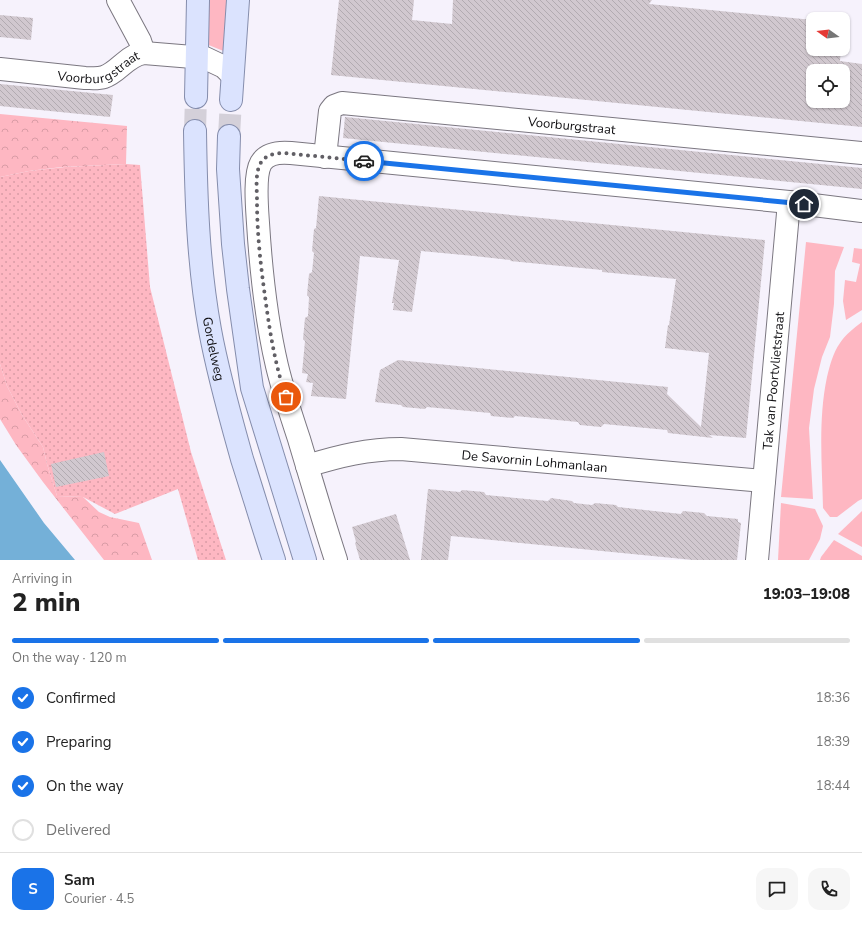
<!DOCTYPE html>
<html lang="en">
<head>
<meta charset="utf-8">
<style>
  :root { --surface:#fff; --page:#f6f6f6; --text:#222; --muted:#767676; --line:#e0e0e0; --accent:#1a73e8 }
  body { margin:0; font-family:"Nunito Sans",sans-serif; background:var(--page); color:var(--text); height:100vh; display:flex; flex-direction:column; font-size:15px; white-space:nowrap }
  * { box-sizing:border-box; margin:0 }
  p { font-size:13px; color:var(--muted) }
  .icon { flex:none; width:22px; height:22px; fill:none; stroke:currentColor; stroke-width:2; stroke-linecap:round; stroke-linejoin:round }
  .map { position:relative; height:560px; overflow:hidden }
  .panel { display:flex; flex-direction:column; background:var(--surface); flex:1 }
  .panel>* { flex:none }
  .needle { width:26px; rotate:284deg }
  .fabs { position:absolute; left:806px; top:12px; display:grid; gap:8px }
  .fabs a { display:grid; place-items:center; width:44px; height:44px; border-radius:8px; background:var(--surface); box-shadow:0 1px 3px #0004; font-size:20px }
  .pin { position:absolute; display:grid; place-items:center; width:34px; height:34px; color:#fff; margin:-17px; border:2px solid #fff; border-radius:50%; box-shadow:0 1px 4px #0007 }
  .courier { position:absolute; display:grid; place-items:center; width:40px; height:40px; margin:-20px; border:3px solid #1a73e8; border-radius:50%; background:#fff; color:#222; box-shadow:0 1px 5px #0007 }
  .overview em { font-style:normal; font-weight:800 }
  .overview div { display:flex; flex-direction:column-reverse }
  .overview { display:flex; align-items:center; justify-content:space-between; height:68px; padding:0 12px }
  h1 { font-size:26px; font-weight:800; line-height:30px }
  .bar { display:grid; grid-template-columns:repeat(4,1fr); gap:6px 4px; align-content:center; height:48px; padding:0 12px }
  .bar i { height:5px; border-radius:3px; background:var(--line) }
  .bar .current { background:var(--accent) }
  .bar p { grid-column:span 4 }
  .line { display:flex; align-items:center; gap:10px; padding:0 12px; border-top:1px solid var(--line) }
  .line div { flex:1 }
  .round { display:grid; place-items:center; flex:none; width:42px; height:42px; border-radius:12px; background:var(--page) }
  ol { padding:0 12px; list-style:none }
  li { display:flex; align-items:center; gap:12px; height:44px }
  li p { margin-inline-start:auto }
  li .icon { padding:4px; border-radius:50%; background:var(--accent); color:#fff; stroke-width:4 }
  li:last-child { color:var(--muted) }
  li i { width:22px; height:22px; border:2px solid var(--line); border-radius:50% }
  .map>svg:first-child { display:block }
</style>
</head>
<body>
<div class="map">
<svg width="862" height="560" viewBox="0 0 862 560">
  <defs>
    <pattern id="forest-crowns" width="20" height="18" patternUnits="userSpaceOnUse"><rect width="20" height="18" fill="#feb7c2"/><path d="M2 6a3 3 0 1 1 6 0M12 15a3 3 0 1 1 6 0" fill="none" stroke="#d99ca6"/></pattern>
    <pattern id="garden-dots" width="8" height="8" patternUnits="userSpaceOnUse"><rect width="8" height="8" fill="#feb7c2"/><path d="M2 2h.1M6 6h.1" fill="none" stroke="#d99ca6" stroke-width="1.8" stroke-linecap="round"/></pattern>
    <pattern id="building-back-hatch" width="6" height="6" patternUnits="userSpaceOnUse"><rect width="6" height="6" fill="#d1c8cf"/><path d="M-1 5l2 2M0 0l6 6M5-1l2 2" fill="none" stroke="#b2abb1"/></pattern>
  </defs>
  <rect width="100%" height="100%" fill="#f6f2fc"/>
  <!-- grass -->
  <g fill="#feb7c2">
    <path d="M207,0h23l-4,52 -20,-8z"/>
    <path d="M806,242l38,5 -9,24 -1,33 -4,33 -8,20 -8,32 -5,39 4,71 -32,-2z"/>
    <path d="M854,248l8,1v61l-16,10 -3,-19 2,-21 11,2 4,-18 -8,-2z"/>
    <path d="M862,322v177l-4,2 -21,16h-7l-7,-9c-1,-44 -5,-89 4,-131 3,-12 6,-24 13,-34 6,-9 14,-15 22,-21z"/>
    <path d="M781,503l34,6 8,17 -3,13 -11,21h-31z"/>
    <path d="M862,511v36l-24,-13z"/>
    <path d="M834,540l28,16v4h-42l1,-3z"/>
  </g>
  <!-- forest -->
  <g fill="url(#forest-crowns)">
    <path d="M0,114l127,12 -1,38 -64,3 -33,4 -29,6z"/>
    <path d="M0,364l7,22 15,29 21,32 4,17 10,32 26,1 16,15 11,5 29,6 13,37h-48l-61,-78 -27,-37 -16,-26z"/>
  </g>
  <!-- garden -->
  <path fill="url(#garden-dots)" d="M126,164l14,1 10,122 41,165 35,108h-28l-20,-71 -63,25 -32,-17 -26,-1 -10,-32 -4,-17 -21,-32 -15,-29 -7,-22v-187l29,-6 36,-4z"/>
  <!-- water -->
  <path fill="#74b0d8" d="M0,460l44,63 31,37h-75z"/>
  <!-- building -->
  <g fill="url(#building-back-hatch)" fill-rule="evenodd">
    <path d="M339,0h75l-2,20 40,4 1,-24h199l-3,4 164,16v29h28l-1,12 22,3v63l-531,-52zM813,71h30v30h-30z"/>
    <path d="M0,15l33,3 -2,22 -31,-3z"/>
    <path d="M0,84l113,11 -3,22 -110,-11z"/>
    <path d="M345,117l517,51v21l-519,-51z"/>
    <path d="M319,196l446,44 -19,198 -37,-3 4,3 -45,-5 -1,-3 -63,-6 -3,3 -21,-2 -2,-3 -63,-6 -2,2 -22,-2 -1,-3 -63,-6 -2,2 -22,-2 -2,-2 -26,-3 5,-32 18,-10 270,27 -1,7 34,33 8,-74 -44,-5 3,-23h1l7,-46 -74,-7v-2l-92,-9 1,-1 -37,-4 -53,-5 -9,61 -19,-2 1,-7h-2l7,-43 -39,-4 -14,143 -35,-3 2,-13 -7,-1 2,-8 -6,-1 3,-32 -2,-2 2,-21 3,-2 1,-19 -2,-2 2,-21 3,-2 2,-19 -2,-2 2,-22 2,-1z"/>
    <path d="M104,452l5,24 -53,11 -5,-23z"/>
    <path d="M428,489l32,3 2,-2 22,2 2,3 62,6 3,-3 21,3 2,2 18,2 3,-2 21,2 2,2 63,7 2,-3 21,2 3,3 31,3v3l3,1 -4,37h-44l-242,-24 -3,24h-27z"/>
    <path d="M396,514l14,46h-50l-5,-17 1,-1 -4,-15z"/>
  </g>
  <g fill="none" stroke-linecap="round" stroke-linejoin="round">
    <!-- major-tunnel -->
    <g stroke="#d4d0d9" stroke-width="22" stroke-dasharray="22 11" stroke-linecap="butt">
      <path d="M195,131l1,-34"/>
      <path d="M229,136l2,-36"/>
    </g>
    <!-- minor casing -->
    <g stroke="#7b7780" stroke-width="24">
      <g id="minor">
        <path d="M118,0l22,41 4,12"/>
        <path id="s1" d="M0,69l85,9c6,0 13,1 19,-1 15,-5 23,-22 40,-24l61,5 19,9 8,8"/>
        <path id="s2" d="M325,157l5,-46 4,-5 8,-3 520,50"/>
        <path id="s3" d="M307,466c32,-10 61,-17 94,-17l363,32"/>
        <path d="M336,560c-13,-40 -25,-81 -37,-121 -8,-24 -16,-48 -22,-73 -11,-47 -16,-95 -19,-143 -1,-15 -4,-48 3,-60 6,-10 19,-11 30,-10l498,49 73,9"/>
        <path id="s4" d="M757,560l32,-358"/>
      </g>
    </g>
    <!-- major casing -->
    <g stroke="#858dac" stroke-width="24">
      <g id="major">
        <path d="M196,97l2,-97"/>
        <path d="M231,100l7,-100"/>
        <path id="s5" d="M195,131c1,67 3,133 15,199 8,44 20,86 32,129 11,34 21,68 32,101"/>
        <path d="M229,136l-1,33 5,75 5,45 14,99 53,172"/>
      </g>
    </g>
    <!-- minor -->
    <use href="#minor" stroke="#fff" stroke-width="22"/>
    <!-- major -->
    <use href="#major" stroke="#dbe3fe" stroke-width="22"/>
  </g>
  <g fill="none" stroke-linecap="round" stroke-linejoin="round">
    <!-- done -->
    <path stroke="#615f65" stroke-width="4" stroke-dasharray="0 7.2" d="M286,397c-12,-35 -17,-71 -22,-108 -4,-29 -7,-59 -7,-88 0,-12 -2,-26 3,-37 5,-9 14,-11 24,-11l80,8"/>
    <!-- route -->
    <path stroke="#1a73e8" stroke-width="5" d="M364,161l440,43"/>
  </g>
  <g text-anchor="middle" stroke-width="3.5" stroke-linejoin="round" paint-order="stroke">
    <!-- street labels -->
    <g font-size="13" fill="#111013" stroke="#fff">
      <text dy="5" stroke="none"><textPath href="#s1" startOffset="102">Voorburgstraat</textPath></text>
      <text dy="5" stroke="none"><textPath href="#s2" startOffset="292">Voorburgstraat</textPath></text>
      <text dy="5" stroke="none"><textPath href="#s5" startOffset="219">Gordelweg</textPath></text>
      <text dy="5" stroke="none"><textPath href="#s4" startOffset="180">Tak van Poortvlietstraat</textPath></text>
      <text dy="5" stroke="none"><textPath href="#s3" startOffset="230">De Savornin Lohmanlaan</textPath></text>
    </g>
  </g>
</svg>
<div class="fabs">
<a><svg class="needle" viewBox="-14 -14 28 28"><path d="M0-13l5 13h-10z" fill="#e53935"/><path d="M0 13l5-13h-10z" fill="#767676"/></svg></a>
<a><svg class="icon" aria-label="locate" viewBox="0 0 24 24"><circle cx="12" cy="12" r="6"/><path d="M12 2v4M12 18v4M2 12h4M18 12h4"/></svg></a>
</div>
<div class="pin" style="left:286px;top:397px;background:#ea580c"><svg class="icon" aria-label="bag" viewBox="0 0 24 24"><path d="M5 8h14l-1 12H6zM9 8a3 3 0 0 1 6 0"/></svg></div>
<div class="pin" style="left:804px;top:204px;background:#1f2937"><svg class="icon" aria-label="home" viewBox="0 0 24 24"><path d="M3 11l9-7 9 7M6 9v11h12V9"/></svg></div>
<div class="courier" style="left:364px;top:161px"><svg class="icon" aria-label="car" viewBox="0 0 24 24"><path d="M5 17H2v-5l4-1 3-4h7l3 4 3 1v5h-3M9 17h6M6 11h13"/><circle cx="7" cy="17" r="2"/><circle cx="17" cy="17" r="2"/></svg></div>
</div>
<section class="panel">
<div class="overview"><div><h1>2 min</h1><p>Arriving in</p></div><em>19:03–19:08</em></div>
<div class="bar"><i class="current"></i><i class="current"></i><i class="current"></i><i></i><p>On the way · 120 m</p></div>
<ol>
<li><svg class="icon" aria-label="check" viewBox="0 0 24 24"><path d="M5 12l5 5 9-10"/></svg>Confirmed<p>18:36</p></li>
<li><svg class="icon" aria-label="check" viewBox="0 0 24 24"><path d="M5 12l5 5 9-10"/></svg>Preparing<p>18:39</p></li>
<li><svg class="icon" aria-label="check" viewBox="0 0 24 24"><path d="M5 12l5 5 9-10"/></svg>On the way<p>18:44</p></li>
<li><i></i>Delivered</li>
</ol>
<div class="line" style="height:72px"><b class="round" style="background:var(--accent);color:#fff">S</b><div><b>Sam</b><p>Courier · 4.5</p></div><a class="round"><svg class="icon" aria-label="chat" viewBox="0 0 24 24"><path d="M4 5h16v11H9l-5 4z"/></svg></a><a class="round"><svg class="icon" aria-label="phone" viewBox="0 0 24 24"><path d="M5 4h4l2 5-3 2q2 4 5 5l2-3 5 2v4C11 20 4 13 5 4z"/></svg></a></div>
</section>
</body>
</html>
